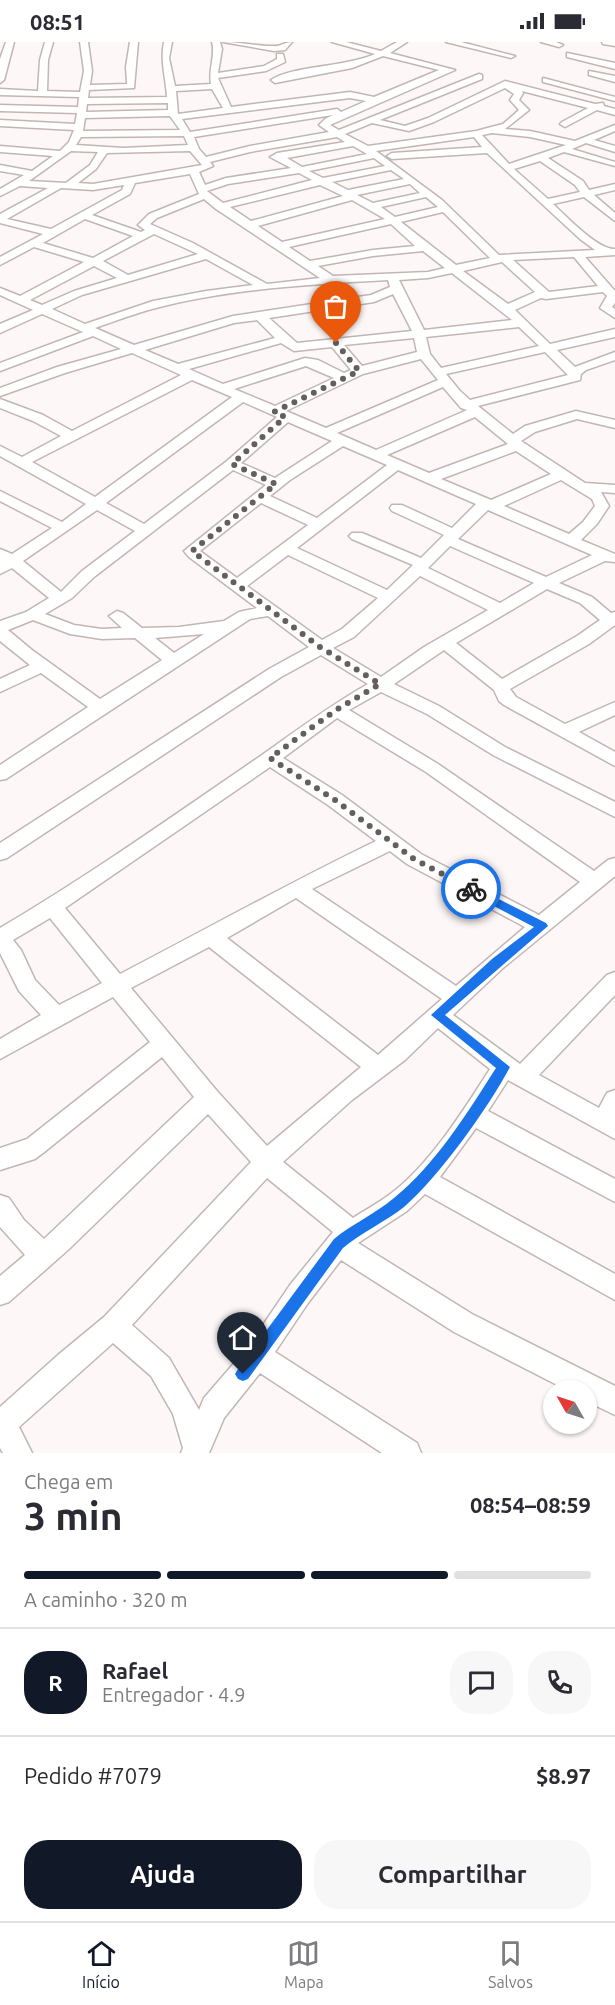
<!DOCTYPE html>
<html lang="pt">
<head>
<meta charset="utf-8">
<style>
  :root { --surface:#fff; --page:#f7f7f7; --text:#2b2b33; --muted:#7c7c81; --line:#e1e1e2; --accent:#111827 }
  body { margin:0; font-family:Ubuntu,sans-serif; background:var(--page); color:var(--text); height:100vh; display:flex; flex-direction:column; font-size:22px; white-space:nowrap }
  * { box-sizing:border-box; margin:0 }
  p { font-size:20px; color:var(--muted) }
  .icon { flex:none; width:33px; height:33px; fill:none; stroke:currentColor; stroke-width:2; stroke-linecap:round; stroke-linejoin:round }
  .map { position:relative; height:1411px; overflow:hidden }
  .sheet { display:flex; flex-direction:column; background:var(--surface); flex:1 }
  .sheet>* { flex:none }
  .needle { width:39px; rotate:309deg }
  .fabs { position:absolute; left:543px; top:1338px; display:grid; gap:12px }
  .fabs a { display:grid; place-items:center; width:54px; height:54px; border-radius:50%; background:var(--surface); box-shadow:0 2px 4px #0004; font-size:30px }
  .pin { position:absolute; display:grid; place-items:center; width:51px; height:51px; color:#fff; margin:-62px -26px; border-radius:50% 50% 50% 0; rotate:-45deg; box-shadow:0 0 6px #0007 }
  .pin .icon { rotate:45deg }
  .courier { position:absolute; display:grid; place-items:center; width:60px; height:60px; margin:-30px; border:4px solid #1a73e8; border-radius:50%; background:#fff; color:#222; box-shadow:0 2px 8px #0007 }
  .overview em { font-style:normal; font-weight:700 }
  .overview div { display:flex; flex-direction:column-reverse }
  .overview { display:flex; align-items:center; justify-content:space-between; height:102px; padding:0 24px }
  h1 { font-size:39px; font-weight:700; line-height:45px }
  .bar { display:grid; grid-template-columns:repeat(4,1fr); gap:9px 6px; align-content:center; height:72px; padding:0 24px }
  .bar i { height:8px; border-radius:4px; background:var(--line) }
  .bar .current { background:var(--accent) }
  .bar p { grid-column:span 4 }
  .line { display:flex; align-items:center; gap:15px; padding:0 24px; border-top:2px solid var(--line) }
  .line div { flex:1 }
  .round { display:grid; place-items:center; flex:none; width:63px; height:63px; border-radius:24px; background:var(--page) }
  .action { display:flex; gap:12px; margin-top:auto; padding:12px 24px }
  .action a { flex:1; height:69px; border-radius:24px; background:var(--accent); color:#fff; font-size:24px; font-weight:700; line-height:69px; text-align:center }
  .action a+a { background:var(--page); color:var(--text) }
  .status { display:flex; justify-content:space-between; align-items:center; height:42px; padding:0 30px; background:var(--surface); direction:ltr }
  .status svg { height:16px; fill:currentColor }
  .tab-bar { display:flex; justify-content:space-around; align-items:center; height:84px; border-top:2px solid var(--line); background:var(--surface); font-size:16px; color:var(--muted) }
  .tab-bar a { display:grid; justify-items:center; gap:3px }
  .tab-bar .current { color:var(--accent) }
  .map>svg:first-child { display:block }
</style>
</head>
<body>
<div class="status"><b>08:51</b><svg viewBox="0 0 49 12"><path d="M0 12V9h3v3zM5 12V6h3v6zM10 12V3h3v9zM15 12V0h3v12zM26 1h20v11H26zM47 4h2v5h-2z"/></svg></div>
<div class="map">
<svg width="615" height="1411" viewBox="0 0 615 1411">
  <rect width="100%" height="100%" fill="#fdf8f7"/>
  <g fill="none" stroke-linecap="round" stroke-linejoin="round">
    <!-- minor casing -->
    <g stroke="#c2b6b3" stroke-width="3">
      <g id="minor">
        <path d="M6,0h8l-10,38 -4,3v-24z"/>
        <path d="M45,0h8l-5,18 -1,31 33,1 4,-21 -4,-29h8l4,29 -2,14 37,-1 -1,-17 4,-25h8l-4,46 -45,2 -1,8 79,-1c-1,-19 -7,-36 -3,-55h8l-3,16 6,28 36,-2c-3,-15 5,-29 1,-42h8l2,7 -4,24 46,-7 13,-7v-5h6l2,8 -19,9 -48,7 13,29 119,-15 24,5 65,-27 -56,-14 -31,12 -77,15 -4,-3c20,-14 75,-13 104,-26l-43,-12h14l35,9 16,-9h10l-17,11 65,17 -125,55 9,5 140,-56 3,1v4l-102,41 25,6 23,-8 77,-37 90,23 8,-1 1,3 11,3v6l-18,-5 -32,17 -5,-3 2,-2 26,-14 -66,-17 1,2 -4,7 10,10 -24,19 25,2 45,10 40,-16v6l-21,9 21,6v6l-29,-9 -14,6 43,13v4l-51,-14 -16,6 35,23 6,9 26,-6v6l-21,5 21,18v8l-31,-24 -31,7c13,12 45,46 62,45v6l-30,2 30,34v12l-3,4 3,2v9l-15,-10 7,-12 -4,-4 -57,7 -5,-1 -26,12 35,34 65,-15v8l-58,13 18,17 40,-15v8l-29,10 -5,4 -1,6 -102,26 35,28 12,-8 51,-15 39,9v8l-38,-9 -42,13 -14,9 64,42 30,2v8l-14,-1 8,14 -12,18 -16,16 34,14v8l-10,-1 -46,22 33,14 19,16 4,-1v13l-26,19 -79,45 6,8 49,27 50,-22v13l-36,17 36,20v14l-111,-61 -5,-4 -5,-11 -50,-40 -50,34 45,22 66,41 110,55v15l-122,-62 -66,-41 -46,-22 -32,18 89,54 156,107 14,-11 7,-2v18l-112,92 -50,47 67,49 87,-89 8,-3v23l-76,80 60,33 8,-15 8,-3v49l-107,-59 -20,31 127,68v23l-139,-74 -36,49 175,97v26l-190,-106 -18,17 -49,32 114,71 143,72v29l-29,-14v-11h-19l-113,-58 -113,-72 -33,43 -33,49 142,91 4,10h-39l-122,-80 -36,45 -15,35h-28l2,-5 -10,-34 -22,-38 -38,-33 -94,84 13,26h-29l-3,-5v-41l58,-52 46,-38 147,-155 -43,-48 -139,135 -60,53 -9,3v-29l25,-21 -25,-28v-32l9,3 15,22 20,19 150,-142 -32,-40 -119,96 -8,6 -35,11v-22l27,-9 123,-97 -37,-45 -113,62v-20l41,-24 -22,-24 -19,-38v-25c90,-53 176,-114 262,-173 35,-25 69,-50 106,-71l-47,-29 -40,22 -274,181 -7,2v-17l269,-174 40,-22 -41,-31 -18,3 -244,160 -6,1v-15l88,-58 -47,-34 -41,19v-13l30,-14 -30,-24v-20l26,-9 23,-14 -37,-30 -12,6v-25l12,5 40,-26 -52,-27v-10l62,31 24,-18 -86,-48v-10l22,11 39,-21 -28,-15 -33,-13v-9l43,16 29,16 109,-56 -49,-22 -67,20 -65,23v-8l57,-21 64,-18 -28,-13 -93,35v-8l83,-31 -41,-18 -42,19v-9l33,-14 -33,-15v-7l20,8 64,-34 -50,-15 -34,18v-8l43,-23 -43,-11v-9l48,-26 -28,-2 -20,10v-7l24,-14 -24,-4v-6l32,6 21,-15 -53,-4v-6l60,5 9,-9 5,-12 -74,-4v-6l75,4 2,-11 -77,-2v-6l78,2 1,-10 -79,-2v-6l38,2 2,-31zM505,46l9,6 -4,6 9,10 -16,14 -27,7 -108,15 -23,-12 27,-11 37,8 25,-9zM212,47l11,19 -45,6 -2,-23zM350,56l16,3 -25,11 -4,-3 -147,23 -8,-13zM168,61v7l-82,2 1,-8zM333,73l-8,4 -6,6 10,7 -79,14 -44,11 -7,-8 -5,-12zM170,74l10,14 -97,1 2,-13zM492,91l38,4 36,8 -57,19 -27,-29zM184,94l4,9 -65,3 -47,-3 5,-8zM337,95l8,5 -68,11 -7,4 21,11 -65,10 -21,7 -6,-13 14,-6 -3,-4 40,-10zM474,95l8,10 -90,6 -5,3 5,3 95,-6 93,86 15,11 -96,5 -57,-55 -66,-49zM353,104l14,8 -65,13 -15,-9zM71,109l27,1 -8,13 -24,18 -37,-2zM190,109l12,14 -109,19 -15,-1 18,-14 11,-16zM374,116l11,8 -62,12 -14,-7zM540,119l35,24 5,7 -32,7 -34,-30zM391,128l13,9 -56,11 -16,-8zM299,131l13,7 -89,23 -16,-12 21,-7zM190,132l9,20 -50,20 -11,11 7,5 -4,2 -49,-17 38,-21 5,-11zM410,142l10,9 -47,10 -16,-8zM124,143l-2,5 -71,39 -44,-10 54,-31 32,2zM320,143l23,11 -92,25 -21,-14zM426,155l12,10 -43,10 -14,-10zM204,157l12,10 104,69 -53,6 -74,-41 -43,-19 7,-6zM352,158l33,19 -103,23 -24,-16zM443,170l47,46 -34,7 -55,-43zM85,177l48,17 -40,22 -50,-15zM391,182l24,22 -42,4 -63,11 -21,-14zM154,192l44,20 -70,21 -25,-14zM423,209l22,17 -17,4 -95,4 -15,-10 55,-10zM574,215l24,29 -49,6 -36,-32zM206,217l47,26 -47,6 -53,10 -68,23 -33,-15 30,-14zM502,220l33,30 -27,12 -45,-33zM94,224l23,12 -43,13 -32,14 -12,-5zM452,231l60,47 -88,10 -25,-50 29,-2zM388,238l2,7 -19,8 -138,21 -99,29 -39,-17c20,-7 41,-15 61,-20 71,-19 158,-24 232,-28zM393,252l19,37 -115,12 -28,-25 105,-16zM257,278l18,18 -97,26 -33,-14 89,-27zM519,285l20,19 -98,22 -11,-14 -4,-17zM414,296l3,14 -55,14 -18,-21zM281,301l13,8 38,-4 19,23 -7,3 -26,-13 -13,-2 -82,26 -34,-15zM545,310l23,23 -98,25 -10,-9 -14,-17zM421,317l17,21 -112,48 -40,-17 77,-37zM306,324l28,12 -59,28 -41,-17zM192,338l40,17 -137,100 -63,-35zM443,345l18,21 6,2 -91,40 -39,-17zM243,360l34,15 -50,44 -83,63 -38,-21zM475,375l33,27 -79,29 -42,-18zM288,380l44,19 -57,37 -34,-15zM343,404l44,19 -70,53 -47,-22 20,-16zM516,409l35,23 -60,26 -50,-21zM233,428l33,15 -82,66 5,6 68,51 -18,4 -15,9 -45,6 -37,1 -19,-15 -6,-2 -8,5 13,12 -20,1 -28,-4 -29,-11 27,-16 22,-21zM398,428l78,34 -24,24 -50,-23h-10l-2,3 2,3 52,24 -23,23 -59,-25h-10l-3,3 3,3 61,26 -26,25 -90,-42zM561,438l31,19 3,7 -12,16 -14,12 -65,-28zM261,461l47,22 -71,53 -37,-27zM97,468l38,21 -53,40 -21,21 -38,-31zM488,468l104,45 -46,22 -88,-38zM450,504l84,37 -34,20 -72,-35zM288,513l90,43 -36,31 -20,11 -75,-54zM420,534l68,34 -64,37 -43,30 -48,-29 21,-11zM547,547l33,14 20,17 -23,16 -75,43 -46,-36zM33,578l37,14 32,5 33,-1 27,22 -62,39 -68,-49 -24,-20zM204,592l-30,19 -19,-15zM337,676l89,54 154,110 -41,33 -118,-61 -79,-59 -59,-37zM270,725l58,38 48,36c-87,42 -171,89 -256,133l-55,-66zM390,809l17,13 118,63 -69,59 -144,-97zM296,856l146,101 -64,56 -151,-117zM50,876l52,65 -43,22 -24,-25 -14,-30 -8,-10zM209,905l152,120 -94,79 -50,-55 -86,-103zM438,986l52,41c-26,41 -62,98 -101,126 -12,9 -24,15 -36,23l-70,-56 69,-62 53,-40zM267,1136l66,54 -43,53 -42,62 -44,51 -5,12 -30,-52 -37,-33z"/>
        <path d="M223,0c17,0 33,4 50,4 8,1 11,-4 19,-4l-7,8 -11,1z"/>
        <path d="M446,0h15l54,14 -4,2z"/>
        <path d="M541,0h15l7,3 -4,2z"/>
        <path d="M602,0h13v4l-12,-2z"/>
        <path d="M567,11l48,10v6l-48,-12z"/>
        <path d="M589,29l26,5v6l-26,-7z"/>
        <path d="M543,36l72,19v4l-72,-19z"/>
      </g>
    </g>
    <!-- minor -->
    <use href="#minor" fill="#fff" fill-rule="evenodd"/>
  </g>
  <!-- route -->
  <path fill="#1a73e8" d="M471,843l75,38 2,3 -103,89 65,52c-21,40 -72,111 -106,140 -19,15 -42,25 -61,41l-95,131 -5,2 -5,-2 -3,-5 3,-5 96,-130c18,-15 41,-25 60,-41 41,-33 74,-86 102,-130l-65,-53 61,-56 42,-32 -67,-35 -2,-3z"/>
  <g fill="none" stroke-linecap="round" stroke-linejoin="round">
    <!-- done -->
    <path stroke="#645f5e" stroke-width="6" stroke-dasharray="0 10.8" d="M336,301l23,28 -85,41 11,5 -53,47 44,20 -84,67 128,96 60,37 -44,26 -66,48 65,42 79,59 57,30"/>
  </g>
</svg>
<div class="fabs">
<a><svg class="needle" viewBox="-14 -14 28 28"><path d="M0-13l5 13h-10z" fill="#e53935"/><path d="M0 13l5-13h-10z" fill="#7c7c81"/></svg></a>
</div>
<div class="pin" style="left:336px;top:301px;background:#ea580c"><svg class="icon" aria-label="bag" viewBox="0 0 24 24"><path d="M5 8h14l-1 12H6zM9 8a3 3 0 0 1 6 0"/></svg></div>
<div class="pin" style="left:243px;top:1332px;background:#1f2937"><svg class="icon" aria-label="home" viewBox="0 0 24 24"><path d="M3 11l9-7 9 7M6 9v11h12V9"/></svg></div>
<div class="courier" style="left:471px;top:847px"><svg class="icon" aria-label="bike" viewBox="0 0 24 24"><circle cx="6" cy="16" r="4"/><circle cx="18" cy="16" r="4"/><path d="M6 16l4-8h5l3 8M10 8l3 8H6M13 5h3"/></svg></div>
</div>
<section class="sheet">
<div class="overview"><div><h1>3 min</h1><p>Chega em</p></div><em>08:54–08:59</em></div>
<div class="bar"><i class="current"></i><i class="current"></i><i class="current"></i><i></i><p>A caminho · 320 m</p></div>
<div class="line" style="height:108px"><b class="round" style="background:var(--accent);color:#fff">R</b><div><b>Rafael</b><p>Entregador · 4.9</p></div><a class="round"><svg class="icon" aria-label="chat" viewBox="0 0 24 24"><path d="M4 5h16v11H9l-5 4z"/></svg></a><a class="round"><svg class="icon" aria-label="phone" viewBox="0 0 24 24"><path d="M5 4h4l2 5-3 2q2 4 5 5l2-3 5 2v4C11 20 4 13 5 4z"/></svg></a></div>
<div class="line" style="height:78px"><div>Pedido #7079</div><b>$8.97</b></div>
<div class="action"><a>Ajuda</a><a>Compartilhar</a></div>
</section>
<nav class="tab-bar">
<a class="current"><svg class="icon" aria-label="home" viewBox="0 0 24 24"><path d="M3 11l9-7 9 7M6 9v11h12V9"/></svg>Início</a>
<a><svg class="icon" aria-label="map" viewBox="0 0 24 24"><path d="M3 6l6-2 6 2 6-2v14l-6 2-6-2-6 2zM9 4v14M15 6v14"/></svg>Mapa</a>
<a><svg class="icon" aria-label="saved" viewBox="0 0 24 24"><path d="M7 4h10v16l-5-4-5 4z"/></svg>Salvos</a>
</nav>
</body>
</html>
